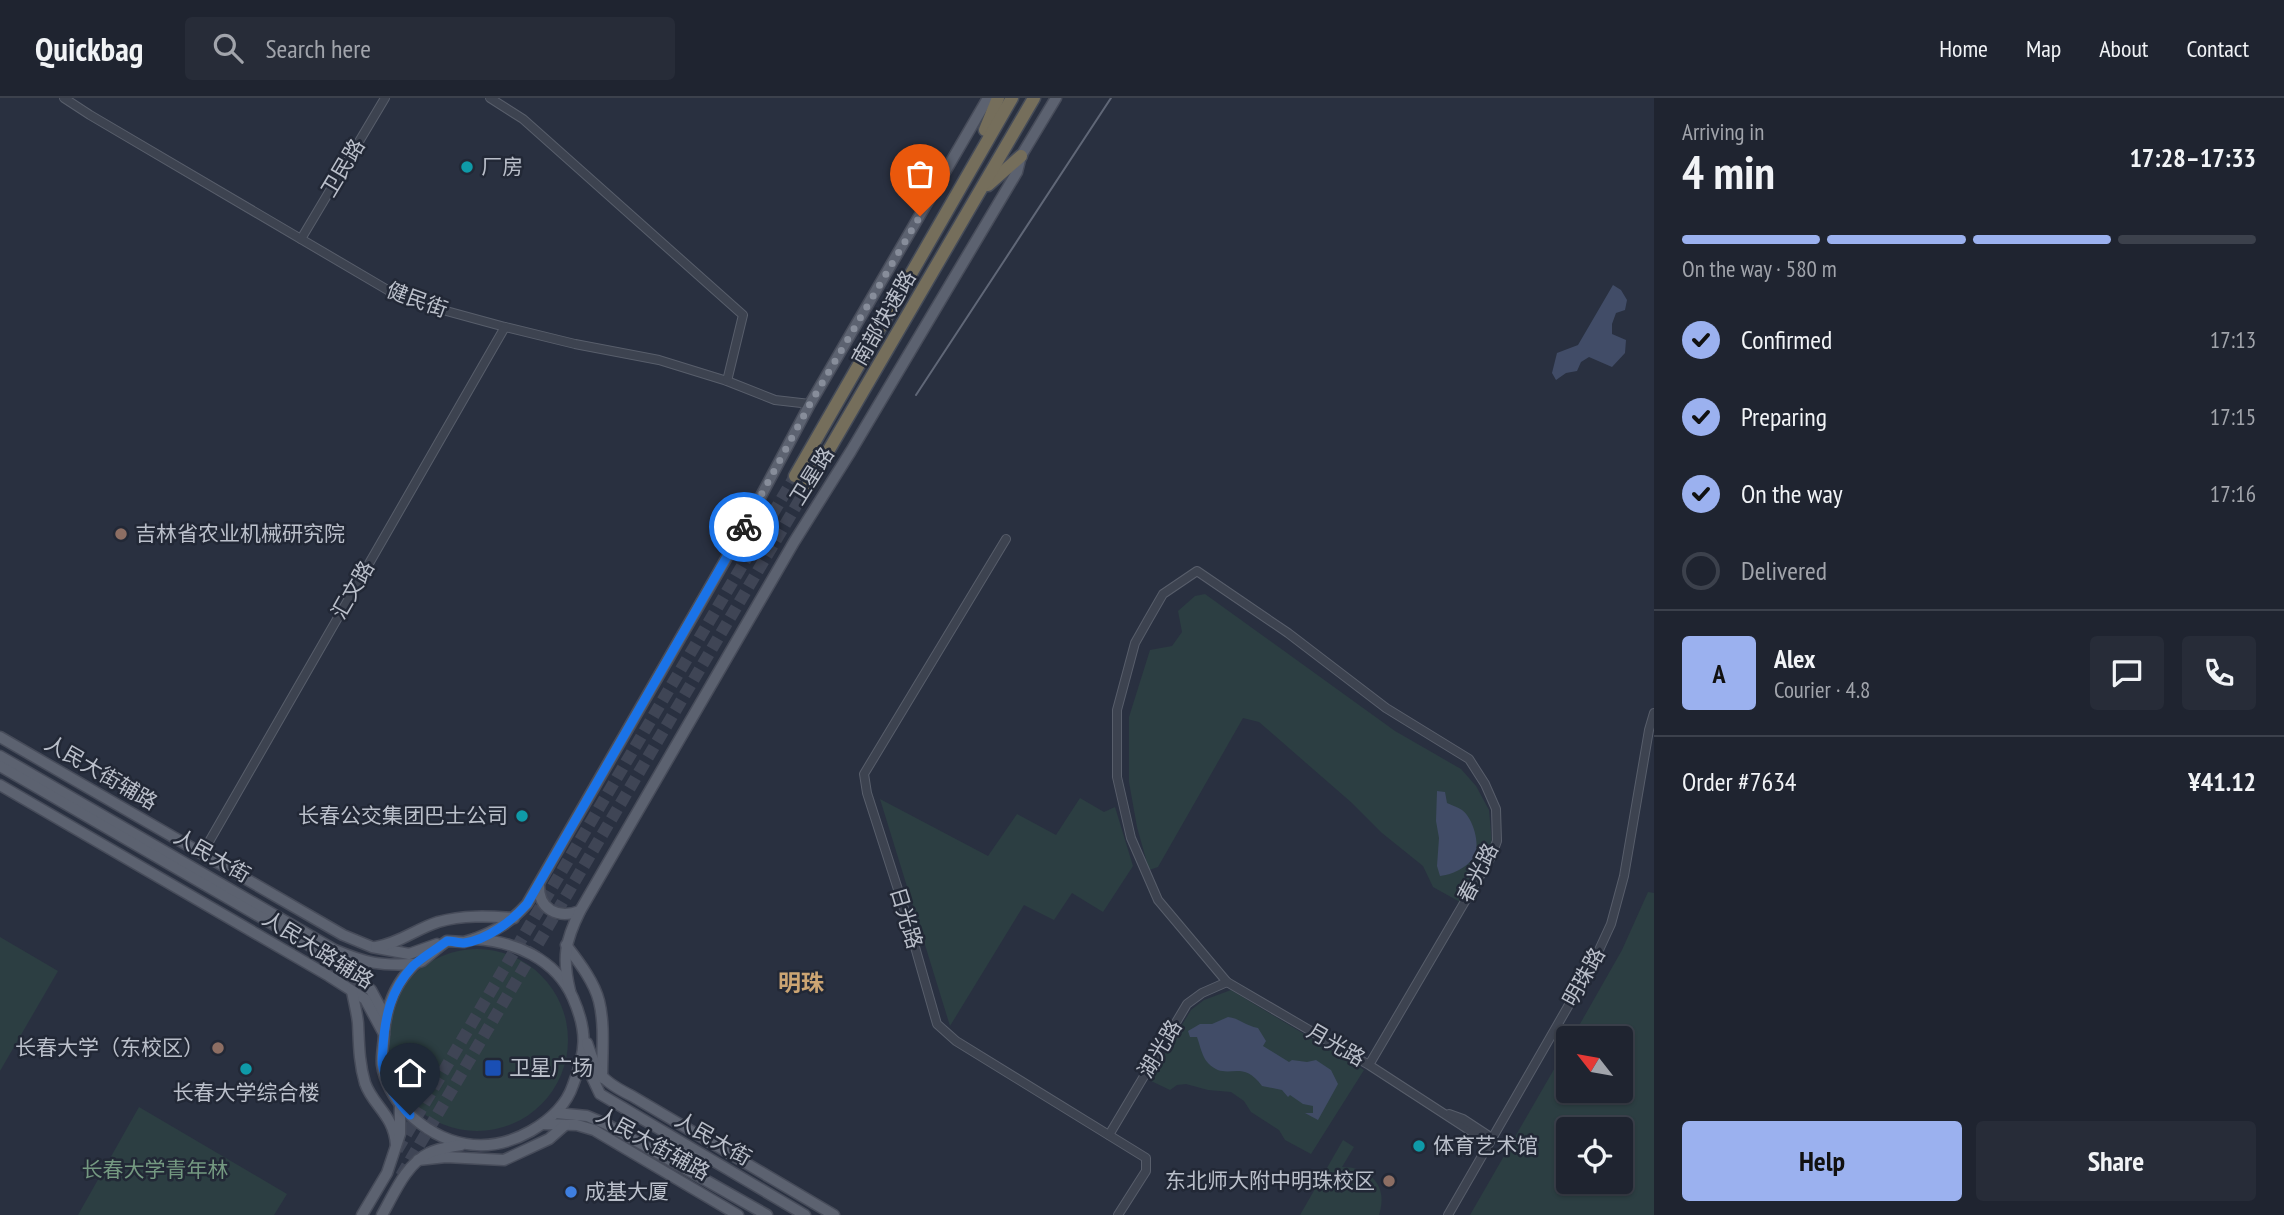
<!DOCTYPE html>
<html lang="en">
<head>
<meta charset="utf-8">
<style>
  :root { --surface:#1f2430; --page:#272c38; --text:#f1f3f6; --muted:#a1a4ab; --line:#3c414c; --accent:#9bb1ef }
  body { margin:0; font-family:"PT Sans Narrow","Noto Sans SC",sans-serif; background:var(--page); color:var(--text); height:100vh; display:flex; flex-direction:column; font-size:26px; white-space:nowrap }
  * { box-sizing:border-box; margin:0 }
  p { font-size:23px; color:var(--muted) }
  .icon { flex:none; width:38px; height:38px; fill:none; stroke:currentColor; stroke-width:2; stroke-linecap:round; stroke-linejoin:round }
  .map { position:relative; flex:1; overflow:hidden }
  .drawer { display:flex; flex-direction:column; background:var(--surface); width:630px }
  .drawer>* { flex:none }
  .needle { width:46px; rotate:301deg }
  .fabs { position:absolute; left:1556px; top:928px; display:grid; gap:14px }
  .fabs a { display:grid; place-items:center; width:77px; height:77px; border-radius:7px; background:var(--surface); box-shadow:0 2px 5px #0004,0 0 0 2px var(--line); font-size:35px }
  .pin { position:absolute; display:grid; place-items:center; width:60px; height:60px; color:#fff; margin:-72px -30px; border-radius:50% 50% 50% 0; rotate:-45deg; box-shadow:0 0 7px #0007 }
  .pin .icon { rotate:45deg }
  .courier { position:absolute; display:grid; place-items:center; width:70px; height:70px; margin:-35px; border:5px solid #1a73e8; border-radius:50%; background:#fff; color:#222; box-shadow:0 2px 9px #0007 }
  .headline em { font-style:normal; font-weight:600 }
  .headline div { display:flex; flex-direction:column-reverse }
  .headline { display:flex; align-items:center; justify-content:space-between; height:119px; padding:0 28px }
  h1 { font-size:46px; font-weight:600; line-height:52px }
  .bar { display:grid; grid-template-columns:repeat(4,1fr); gap:10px 7px; align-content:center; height:84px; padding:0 28px }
  .bar i { height:9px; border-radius:5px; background:var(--line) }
  .bar .active { background:var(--accent) }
  .bar p { grid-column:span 4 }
  .line { display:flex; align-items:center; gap:18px; padding:0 28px; border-top:2px solid var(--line) }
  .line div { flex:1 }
  .round { display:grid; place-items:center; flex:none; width:74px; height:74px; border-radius:7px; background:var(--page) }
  ol { padding:0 28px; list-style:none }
  li { display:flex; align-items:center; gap:21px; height:77px }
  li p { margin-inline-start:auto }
  li .icon { padding:7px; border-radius:50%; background:var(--accent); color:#111; stroke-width:4 }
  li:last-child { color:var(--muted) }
  li i { width:38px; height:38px; border:4px solid var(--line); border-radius:50% }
  .primary-button { display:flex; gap:14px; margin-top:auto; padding:14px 28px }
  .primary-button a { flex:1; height:80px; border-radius:7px; background:var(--accent); color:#111; font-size:28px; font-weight:600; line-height:80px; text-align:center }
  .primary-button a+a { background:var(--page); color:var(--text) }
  header { display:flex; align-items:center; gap:42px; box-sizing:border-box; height:98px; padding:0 35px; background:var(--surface); border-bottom:2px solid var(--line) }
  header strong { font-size:33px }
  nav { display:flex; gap:38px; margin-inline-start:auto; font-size:24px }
  .search { width:490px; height:63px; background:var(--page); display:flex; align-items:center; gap:18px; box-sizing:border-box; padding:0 24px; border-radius:7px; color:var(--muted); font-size:26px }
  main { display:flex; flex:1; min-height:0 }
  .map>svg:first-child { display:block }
</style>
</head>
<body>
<header>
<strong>Quickbag</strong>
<div class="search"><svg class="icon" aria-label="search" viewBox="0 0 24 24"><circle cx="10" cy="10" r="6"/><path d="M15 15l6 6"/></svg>Search here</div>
<nav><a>Home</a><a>Map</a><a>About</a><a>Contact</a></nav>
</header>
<main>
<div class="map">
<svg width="1654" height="1117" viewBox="0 0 1654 1117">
  <rect width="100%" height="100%" fill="#293040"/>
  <!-- green -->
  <g fill="#2c3e42" fill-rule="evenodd">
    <path d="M1205,496l190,137 66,38 15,17 13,24 3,33 -32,59 -27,-15 -10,-21 -41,-33 -30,-30 -93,-81 -16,-4 -85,149 -9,3 -12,-43 -8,-45v-65l21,-67 22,-4 10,-14 -4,-21 17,-15z"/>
    <path d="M1080,700l24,14 11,-5 18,59 -30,46 -31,-19 -18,27 -30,-15 -74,121 -70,-227 108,57 29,-42 39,21z"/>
    <path d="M1648,794l6,1v322h-184l98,-170v45h52v-52h-48l50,-88zM1568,1031h52v52h-52z"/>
    <path d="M0,839l58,34 -58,100z"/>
    <circle cx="477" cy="942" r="91"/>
    <path d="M1231,892l133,80 -53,84 -26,-14 -6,-10 -28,-18 -7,-11 -13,-9 -23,-2 -22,-6 -9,1 -7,5 -21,-10 42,-70 13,-10z"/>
    <path d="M139,1009l148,87 -13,21h-196z"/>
    <path d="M1343,1042l11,7 -12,20c28,0 47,19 37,48h-79z"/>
  </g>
  <!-- water -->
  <g fill="#414c67">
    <path d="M1613,187l8,5 6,10 -2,10 -9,3 -4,11v10l14,6 -1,13 -13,14 -23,-10 -8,5 -4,9 -11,2 -10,7 -4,-7 5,-20 21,-8z"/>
    <path d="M1437,693l8,1 2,11c4,2 11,4 15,7 11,8 19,35 12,47 -7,11 -23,18 -34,19l-3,-10 2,-28 -3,-17z"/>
    <path d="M1228,919c11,1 18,9 30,11l8,13 -3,5 26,16 3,-2 15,2 9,-2 15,10 7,14 -20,36 -13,-7h8v-7l-10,-2 -13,-9 -2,2 -6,-7 -20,-4c-21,-29 -35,-3 -54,-23 -6,-6 -8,-18 -11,-26h-7l-2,-6 12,-7h12z"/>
  </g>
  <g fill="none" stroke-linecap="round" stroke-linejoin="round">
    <!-- highway-tunnel -->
    <g stroke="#3f4555" stroke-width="12" stroke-dasharray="12 6" stroke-linecap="butt">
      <path d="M397,1052l398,-674"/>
      <path d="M401,1078l408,-692"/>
    </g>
    <!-- minor casing -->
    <g stroke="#585e6b" stroke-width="10">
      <g id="minor">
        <path d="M64,0l26,17 301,177 26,11 88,24 70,17 84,16 68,21 48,19 35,4"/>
        <path d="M490,0l33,21 220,196 -16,66"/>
        <path d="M301,141l84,-141"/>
        <path d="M1006,441l-142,235 3,19 36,112 34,119 19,17 190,117v13l-28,44"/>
        <path d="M202,756l303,-527"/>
        <path d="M1369,967l122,-208 6,-16 -1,-32 -11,-25 -16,-25 -83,-51 -98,-75 -91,-62 -34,23 -15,26 -13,23 -18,67v67l14,61 27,62 69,82 142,83 120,78"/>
        <path d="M1449,1016l14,5 29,19"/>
        <path d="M1109,1037l78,-131 15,-11 25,-11"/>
        <path d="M1448,1117l145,-252 18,-39 13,-48 25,-146 5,-17"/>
      </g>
    </g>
    <!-- major casing -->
    <g stroke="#474c5a" stroke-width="13">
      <g id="major">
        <path d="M0,639l343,198 29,12 37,7 28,-10"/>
        <path d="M0,658l335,194c31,13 45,16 79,14"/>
        <path d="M0,668l331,192 40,32 15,28"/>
        <path d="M0,687l329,191 36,23 19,35"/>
        <path d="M539,786c-1,26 19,35 41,27"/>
        <path d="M474,841c22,-8 37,-17 53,-35l218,-378 65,-122 178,-306"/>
        <path d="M474,841c40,2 82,20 99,59 15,34 13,54 0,87 -7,21 -23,35 -42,46 -44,25 -89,16 -125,-20 -11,-11 -22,-30 -24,-46 -1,-10 2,-22 2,-32 2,-25 11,-49 29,-67 3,-4 4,-3 9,-5 8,-6 16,-14 25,-20l17,1z"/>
        <path d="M566,847c12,16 28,36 33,56 6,24 3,52 3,77"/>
        <path d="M376,849c24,-4 40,-18 62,-25 25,-7 50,-6 76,-4"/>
        <path d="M352,893c2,11 5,22 6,32 1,21 1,40 7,60 8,23 29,32 31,62"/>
        <path d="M570,893c-8,-33 -5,-50 10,-80l214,-369 57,-91 166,-279 4,-16 35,-58"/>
        <path d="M587,945c11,32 13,37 45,53l202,119"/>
        <path d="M583,960l17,36 205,121"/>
        <path d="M556,1015l31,3 19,8 161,91"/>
        <path d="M543,1026l34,1 17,5 144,85"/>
        <path d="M418,1062l28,-3 58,3 45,-21 16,-14"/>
        <path d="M362,1117l25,-42 13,-39v-30"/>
        <path d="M382,1117c12,-21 24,-51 47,-62 9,-5 22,-6 32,-8"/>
      </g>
    </g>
    <!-- highway casing -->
    <g stroke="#454b58" stroke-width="15">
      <g id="highway">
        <path d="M985,32l13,-32"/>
        <path d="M988,87l33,-29"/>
        <path d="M795,378l217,-378"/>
        <path d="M809,386l225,-386"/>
      </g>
    </g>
    <!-- minor -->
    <use href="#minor" stroke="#3d4350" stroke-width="8"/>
    <!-- major -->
    <use href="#major" stroke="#5c6270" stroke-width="10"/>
    <!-- highway -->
    <use href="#highway" stroke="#756e5b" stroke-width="12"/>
    <!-- tram -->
    <path stroke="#606777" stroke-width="2" d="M916,297l195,-297"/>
  </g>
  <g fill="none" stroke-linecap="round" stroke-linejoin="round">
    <!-- done -->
    <path stroke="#878d9a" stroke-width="7" stroke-dasharray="0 12.6" d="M744,429l66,-123 110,-188"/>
    <!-- route -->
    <path stroke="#1a73e8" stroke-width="9" d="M410,1017c-13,-13 -22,-29 -27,-47 -2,-7 0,-14 0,-21 2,-31 8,-57 29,-80 6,-7 26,-19 35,-26 5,0 12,2 17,2 23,-3 48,-22 63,-39l217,-377"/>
  </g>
  <!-- markers -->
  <g fill="#0f9aa8" stroke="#222836" stroke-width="2.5">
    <circle cx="467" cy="69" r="7"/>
    <circle cx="522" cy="718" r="7"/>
    <circle cx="246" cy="971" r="7"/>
    <circle cx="1419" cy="1048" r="7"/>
  </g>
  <g fill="#8d6e63" stroke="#222836" stroke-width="2.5">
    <circle cx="121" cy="436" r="7"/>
    <circle cx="218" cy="950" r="7"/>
    <circle cx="1389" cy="1083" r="7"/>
  </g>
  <rect fill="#1a4fb4" stroke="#222836" stroke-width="2.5" x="484" y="961" width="18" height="18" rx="3.5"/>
  <circle fill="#3f7fe0" stroke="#222836" stroke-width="2.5" cx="571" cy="1094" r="7"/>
  <g text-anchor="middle" stroke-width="5" stroke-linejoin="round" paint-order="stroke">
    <!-- poi labels -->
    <g font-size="21" fill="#babfca" stroke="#222836" text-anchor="start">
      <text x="481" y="76">厂房</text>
      <text x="135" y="443">吉林省农业机械研究院</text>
      <text x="508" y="725" text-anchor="end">长春公交集团巴士公司</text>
      <text x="204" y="957" text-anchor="end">长春大学（东校区）</text>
      <text x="509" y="977">卫星广场</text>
      <text x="246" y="1002" text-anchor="middle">长春大学综合楼</text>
      <text x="1433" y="1055">体育艺术馆</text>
      <text x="1375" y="1090" text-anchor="end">东北师大附中明珠校区</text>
      <text x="585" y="1101">成基大厦</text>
    </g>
    <!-- street labels -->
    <g font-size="21" fill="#babfca" stroke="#222836">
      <text transform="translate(343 70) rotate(-59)" y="7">卫民路</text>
      <text transform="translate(417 202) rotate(20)" y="7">健民街</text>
      <text transform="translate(884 220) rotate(-60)" y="7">南部快速路</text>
      <text transform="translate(812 378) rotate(-58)" y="7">卫星路</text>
      <text transform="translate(353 492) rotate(-60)" y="7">汇文路</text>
      <text transform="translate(101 675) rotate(30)" y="7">人民大街辅路</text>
      <text transform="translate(212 758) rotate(30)" y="7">人民大街</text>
      <text transform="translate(1478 775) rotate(-63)" y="7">春光路</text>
      <text transform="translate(906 820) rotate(73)" y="7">日光路</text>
      <text transform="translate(318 852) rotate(32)" y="7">人民大路辅路</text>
      <text transform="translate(1584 879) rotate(-61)" y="7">明珠路</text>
      <text transform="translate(1336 947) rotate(30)" y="7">月光路</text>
      <text transform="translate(1160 951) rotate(-59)" y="7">湖光路</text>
      <text transform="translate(713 1041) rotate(30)" y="7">人民大街</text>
      <text transform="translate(653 1046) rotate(29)" y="7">人民大街辅路</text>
    </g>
    <!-- park labels -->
    <g font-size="21" fill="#749981" stroke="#222836">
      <text x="155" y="1079">长春大学青年林</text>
    </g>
    <!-- neighbourhood labels -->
    <g font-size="23" font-weight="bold" fill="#cca573" stroke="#222836">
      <text x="801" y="893">明珠</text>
    </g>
  </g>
</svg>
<div class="fabs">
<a><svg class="needle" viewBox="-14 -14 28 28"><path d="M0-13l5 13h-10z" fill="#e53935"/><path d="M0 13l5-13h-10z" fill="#a1a4ab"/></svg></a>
<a><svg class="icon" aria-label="locate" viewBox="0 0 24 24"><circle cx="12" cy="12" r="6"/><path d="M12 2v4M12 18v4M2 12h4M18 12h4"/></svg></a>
</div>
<div class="pin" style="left:920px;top:118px;background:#ea580c"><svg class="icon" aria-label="bag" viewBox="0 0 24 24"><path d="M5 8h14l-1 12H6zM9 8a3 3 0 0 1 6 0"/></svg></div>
<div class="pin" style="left:410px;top:1017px;background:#1f2937"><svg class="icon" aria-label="home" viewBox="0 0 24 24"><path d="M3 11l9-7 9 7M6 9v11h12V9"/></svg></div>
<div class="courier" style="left:744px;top:429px"><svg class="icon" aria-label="bike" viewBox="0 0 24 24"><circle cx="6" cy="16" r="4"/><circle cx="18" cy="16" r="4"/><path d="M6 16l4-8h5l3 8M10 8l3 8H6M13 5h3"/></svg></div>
</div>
<section class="drawer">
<div class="headline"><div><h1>4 min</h1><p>Arriving in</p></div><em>17:28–17:33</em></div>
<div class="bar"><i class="active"></i><i class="active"></i><i class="active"></i><i></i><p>On the way · 580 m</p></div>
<ol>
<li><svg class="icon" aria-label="check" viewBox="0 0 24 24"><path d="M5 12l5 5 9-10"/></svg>Confirmed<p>17:13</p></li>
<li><svg class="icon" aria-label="check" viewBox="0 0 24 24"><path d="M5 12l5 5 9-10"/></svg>Preparing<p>17:15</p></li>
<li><svg class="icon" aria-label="check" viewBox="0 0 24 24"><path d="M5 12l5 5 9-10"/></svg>On the way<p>17:16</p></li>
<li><i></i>Delivered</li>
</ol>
<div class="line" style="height:126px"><b class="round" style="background:var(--accent);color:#111">A</b><div><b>Alex</b><p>Courier · 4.8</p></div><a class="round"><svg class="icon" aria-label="chat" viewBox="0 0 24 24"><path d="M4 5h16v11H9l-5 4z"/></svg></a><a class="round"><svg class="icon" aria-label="phone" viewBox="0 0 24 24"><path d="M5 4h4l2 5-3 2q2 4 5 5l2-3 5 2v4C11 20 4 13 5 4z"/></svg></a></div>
<div class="line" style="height:91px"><div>Order #7634</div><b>¥41.12</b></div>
<div class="primary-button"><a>Help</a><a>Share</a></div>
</section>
</main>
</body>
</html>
